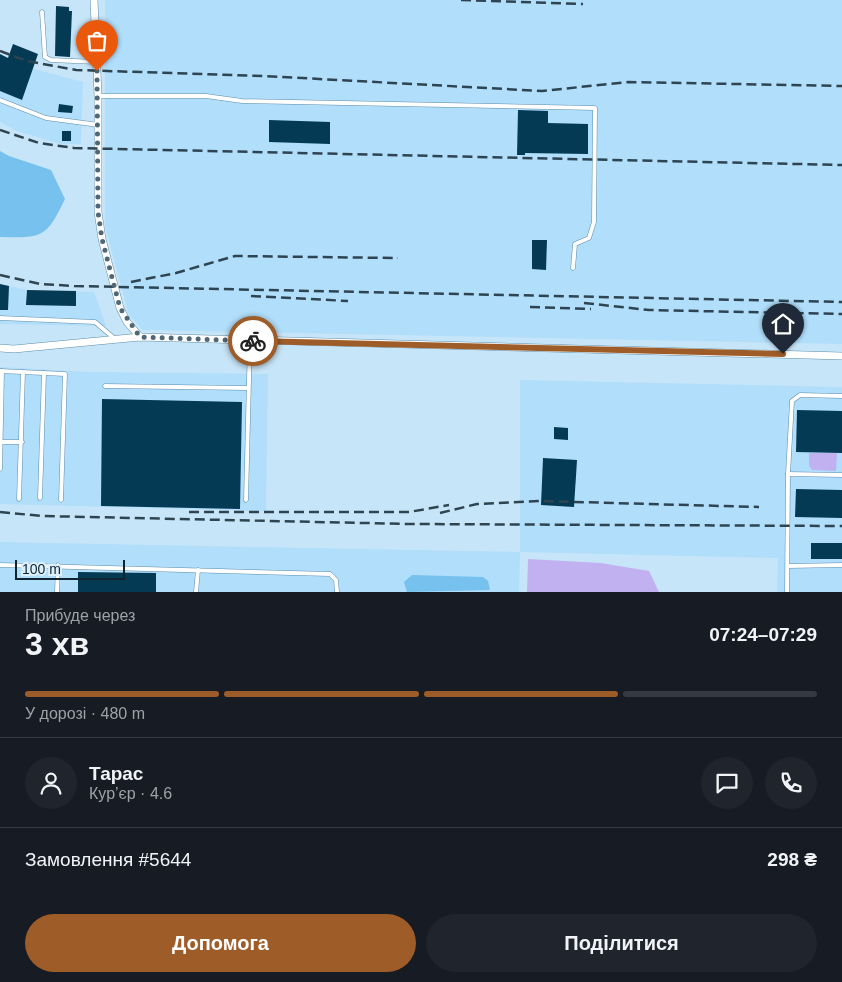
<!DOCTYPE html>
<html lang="uk">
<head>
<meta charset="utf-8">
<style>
  :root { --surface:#171b24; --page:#20242c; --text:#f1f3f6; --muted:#9ea1a6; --line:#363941; --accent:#9e5d28 }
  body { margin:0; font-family:Helvetica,sans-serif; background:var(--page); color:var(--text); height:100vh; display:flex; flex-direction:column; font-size:19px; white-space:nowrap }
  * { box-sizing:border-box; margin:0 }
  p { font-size:16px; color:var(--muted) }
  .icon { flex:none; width:28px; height:28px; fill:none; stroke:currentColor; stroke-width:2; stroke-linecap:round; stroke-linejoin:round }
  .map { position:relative; height:592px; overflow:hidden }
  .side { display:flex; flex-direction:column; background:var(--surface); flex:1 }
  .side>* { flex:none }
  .scale { position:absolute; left:15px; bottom:12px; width:110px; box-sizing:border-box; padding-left:5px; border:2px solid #102430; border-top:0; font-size:14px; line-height:18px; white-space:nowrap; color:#102430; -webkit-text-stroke:4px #ddf0fe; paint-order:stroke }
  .pin { position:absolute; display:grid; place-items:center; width:42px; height:42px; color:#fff; margin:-51px -21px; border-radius:50% 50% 50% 0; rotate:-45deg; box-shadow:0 0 5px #0007 }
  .pin .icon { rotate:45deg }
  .courier { position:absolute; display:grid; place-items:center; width:50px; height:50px; margin:-25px; border:4px solid #9e5d28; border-radius:50%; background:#fff; color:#222; box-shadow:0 1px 6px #0007 }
  .headline em { font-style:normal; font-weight:800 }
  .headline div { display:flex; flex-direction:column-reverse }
  .headline { display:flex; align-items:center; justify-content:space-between; height:85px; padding:0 25px }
  h1 { font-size:32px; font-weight:800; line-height:38px }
  .bar { display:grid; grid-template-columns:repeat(4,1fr); gap:8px 5px; align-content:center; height:60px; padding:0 25px }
  .bar i { height:6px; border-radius:4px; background:var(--line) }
  .bar .on { background:var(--accent) }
  .bar p { grid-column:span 4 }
  .line { display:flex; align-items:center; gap:12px; padding:0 25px; border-top:1px solid var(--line) }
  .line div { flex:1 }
  .round { display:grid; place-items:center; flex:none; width:52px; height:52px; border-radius:26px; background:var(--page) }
  .action { display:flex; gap:10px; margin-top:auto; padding:10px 25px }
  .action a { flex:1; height:58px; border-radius:30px; background:var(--accent); color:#fff; font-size:20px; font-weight:800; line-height:58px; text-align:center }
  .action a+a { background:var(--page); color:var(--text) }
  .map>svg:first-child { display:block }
</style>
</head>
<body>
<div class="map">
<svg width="842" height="592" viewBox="0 0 842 592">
  <rect width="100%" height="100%" fill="#c7e5f8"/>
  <!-- built -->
  <g fill="#b0defb">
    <path d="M105,0h737v344l-699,-14 -14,-15 -24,-88z"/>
    <path d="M0,54l34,15 49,13 -2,62h-20l-44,-13 -17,-9z"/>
    <path d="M0,284l27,6 67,2 12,34 -106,-2z"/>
    <path d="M0,367l89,5 179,2 -2,137 -266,-7z"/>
    <path d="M520,380l322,7v205h-65l1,-34 -258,-6 -1,40h-519v-50l520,10z"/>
  </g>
  <!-- green -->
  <g fill="#c2b1f0">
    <path d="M809,453h28l-1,18 -24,-1 -3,-4z"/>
    <path d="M528,559l73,4 48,8 10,21h-132z"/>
  </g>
  <!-- water -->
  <g fill="#77c1ee">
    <path d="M0,151l9,5 42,14 14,29c-19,39 -22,39 -65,38z"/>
    <path d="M412,575l71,2 5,4 2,9 -83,2 -3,-10z"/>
  </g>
  <!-- building -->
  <g fill="#053a54">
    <path d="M56,6l13,1v4h3l-2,46 -15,-1z"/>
    <path d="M13,44l25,10 -16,46 -22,-9v-37l8,4z"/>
    <path d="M59,104l14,2 -1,7 -14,-1z"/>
    <path d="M518,110l30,1v12l40,1v30l-63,-1v2h-8z"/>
    <path d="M269,120l61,2v22l-61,-2z"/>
    <rect x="62" y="131" width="9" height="10"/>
    <path d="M532,240h15l-1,30 -14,-1z"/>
    <path d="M0,284l9,2 -1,24h-8z"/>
    <path d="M27,290l49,1v15l-50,-1z"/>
    <path d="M102,399l140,3 -2,107 -139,-3z"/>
    <path d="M797,410l45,1v42l-46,-1z"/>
    <path d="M554,427l14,1v12l-14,-1z"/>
    <path d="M543,458l34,2 -3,47 -33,-2z"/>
    <path d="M796,489l46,1v28l-47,-1z"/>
    <rect x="811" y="543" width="31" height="16"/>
    <path d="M78,572l78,1v19h-78z"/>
  </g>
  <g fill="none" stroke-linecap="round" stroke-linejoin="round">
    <!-- lane casing -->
    <g stroke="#5d8daa" stroke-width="5">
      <g id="lane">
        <path d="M42,12l3,45 6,3 46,2"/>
        <path d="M98,96h108l36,5 353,7 -1,114 -5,16 -14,6 -2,24"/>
        <path d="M0,100l46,18 53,7"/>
        <path d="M0,318l95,4 20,17"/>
        <path d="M0,371l65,3 -4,126"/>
        <path d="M105,386l142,2"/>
        <path d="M2,442h20"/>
        <path d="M0,469l2,-98"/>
        <path d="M788,474l4,-73 8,-6 42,1"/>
        <path d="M40,498l4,-125"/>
        <path d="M19,499l4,-127"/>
        <path d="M246,500l4,-160"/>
        <path d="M0,565l330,9 6,6 1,12"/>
        <path d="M788,566l54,-1"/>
        <path d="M57,592l1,-27"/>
        <path d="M196,592l2,-22"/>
        <path d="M787,592l1,-118 54,1"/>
      </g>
    </g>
    <!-- street casing -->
    <g stroke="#5d8daa" stroke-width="8">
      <g id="street">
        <path d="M94,0l4,96v116l4,27 18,69 7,14 13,15"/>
        <path d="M0,348l14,1 126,-12 702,19"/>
      </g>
    </g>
    <!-- lane -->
    <use href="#lane" stroke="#fff" stroke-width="4"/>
    <!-- street -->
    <use href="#street" stroke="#fff" stroke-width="7"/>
    <!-- rail -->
    <g stroke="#2e4451" stroke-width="2.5" stroke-dasharray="10 5" stroke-linecap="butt">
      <path d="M461,0l122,4"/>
      <path d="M0,51l27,10 49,9 188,6 278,15 86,-9 214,4"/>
      <path d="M0,130l39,13 35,5 768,17"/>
      <path d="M0,275l40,9 34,2 768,16"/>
      <path d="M131,282l45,-9 59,-17 163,2"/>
      <path d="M251,296l97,5"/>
      <path d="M584,303l65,7 193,4"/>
      <path d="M530,307l61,2"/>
      <path d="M0,512l42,4 368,8 432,2"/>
      <path d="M189,512h220l40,-7"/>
      <path d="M440,513l37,-9 63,-3 219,6"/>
    </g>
  </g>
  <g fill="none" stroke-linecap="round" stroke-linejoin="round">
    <!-- done -->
    <path stroke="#506876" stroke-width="5" stroke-dasharray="0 9" d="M97,71l1,141 4,27 18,69 20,29 113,4"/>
    <!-- route -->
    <path stroke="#9e5d28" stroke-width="6" d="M253,341l530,13"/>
  </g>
</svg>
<div class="scale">100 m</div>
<div class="pin" style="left:97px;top:71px;background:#ea580c"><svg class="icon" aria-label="bag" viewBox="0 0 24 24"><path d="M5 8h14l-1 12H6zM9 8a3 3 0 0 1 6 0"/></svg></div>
<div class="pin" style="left:783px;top:354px;background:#1f2937"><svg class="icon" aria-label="home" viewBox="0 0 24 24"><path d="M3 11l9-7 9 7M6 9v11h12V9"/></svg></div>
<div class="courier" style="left:253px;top:341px"><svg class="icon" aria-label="bike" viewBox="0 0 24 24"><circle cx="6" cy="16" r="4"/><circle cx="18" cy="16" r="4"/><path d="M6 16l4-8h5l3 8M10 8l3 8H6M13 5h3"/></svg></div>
</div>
<section class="side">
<div class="headline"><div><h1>3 хв</h1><p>Прибуде через</p></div><em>07:24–07:29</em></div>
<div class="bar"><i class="on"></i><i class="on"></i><i class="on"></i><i></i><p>У дорозі · 480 m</p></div>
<div class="line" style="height:90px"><a class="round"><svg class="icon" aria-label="person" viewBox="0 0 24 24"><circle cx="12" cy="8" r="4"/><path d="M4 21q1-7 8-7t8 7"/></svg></a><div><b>Тарас</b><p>Кур’єр · 4.6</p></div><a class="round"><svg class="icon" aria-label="chat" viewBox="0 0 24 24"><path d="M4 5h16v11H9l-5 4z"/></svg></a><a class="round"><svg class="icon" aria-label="phone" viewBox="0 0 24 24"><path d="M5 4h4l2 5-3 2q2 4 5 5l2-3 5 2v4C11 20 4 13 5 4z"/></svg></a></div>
<div class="line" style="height:65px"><div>Замовлення #5644</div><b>298 ₴</b></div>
<div class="action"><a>Допомога</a><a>Поділитися</a></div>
</section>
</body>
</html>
